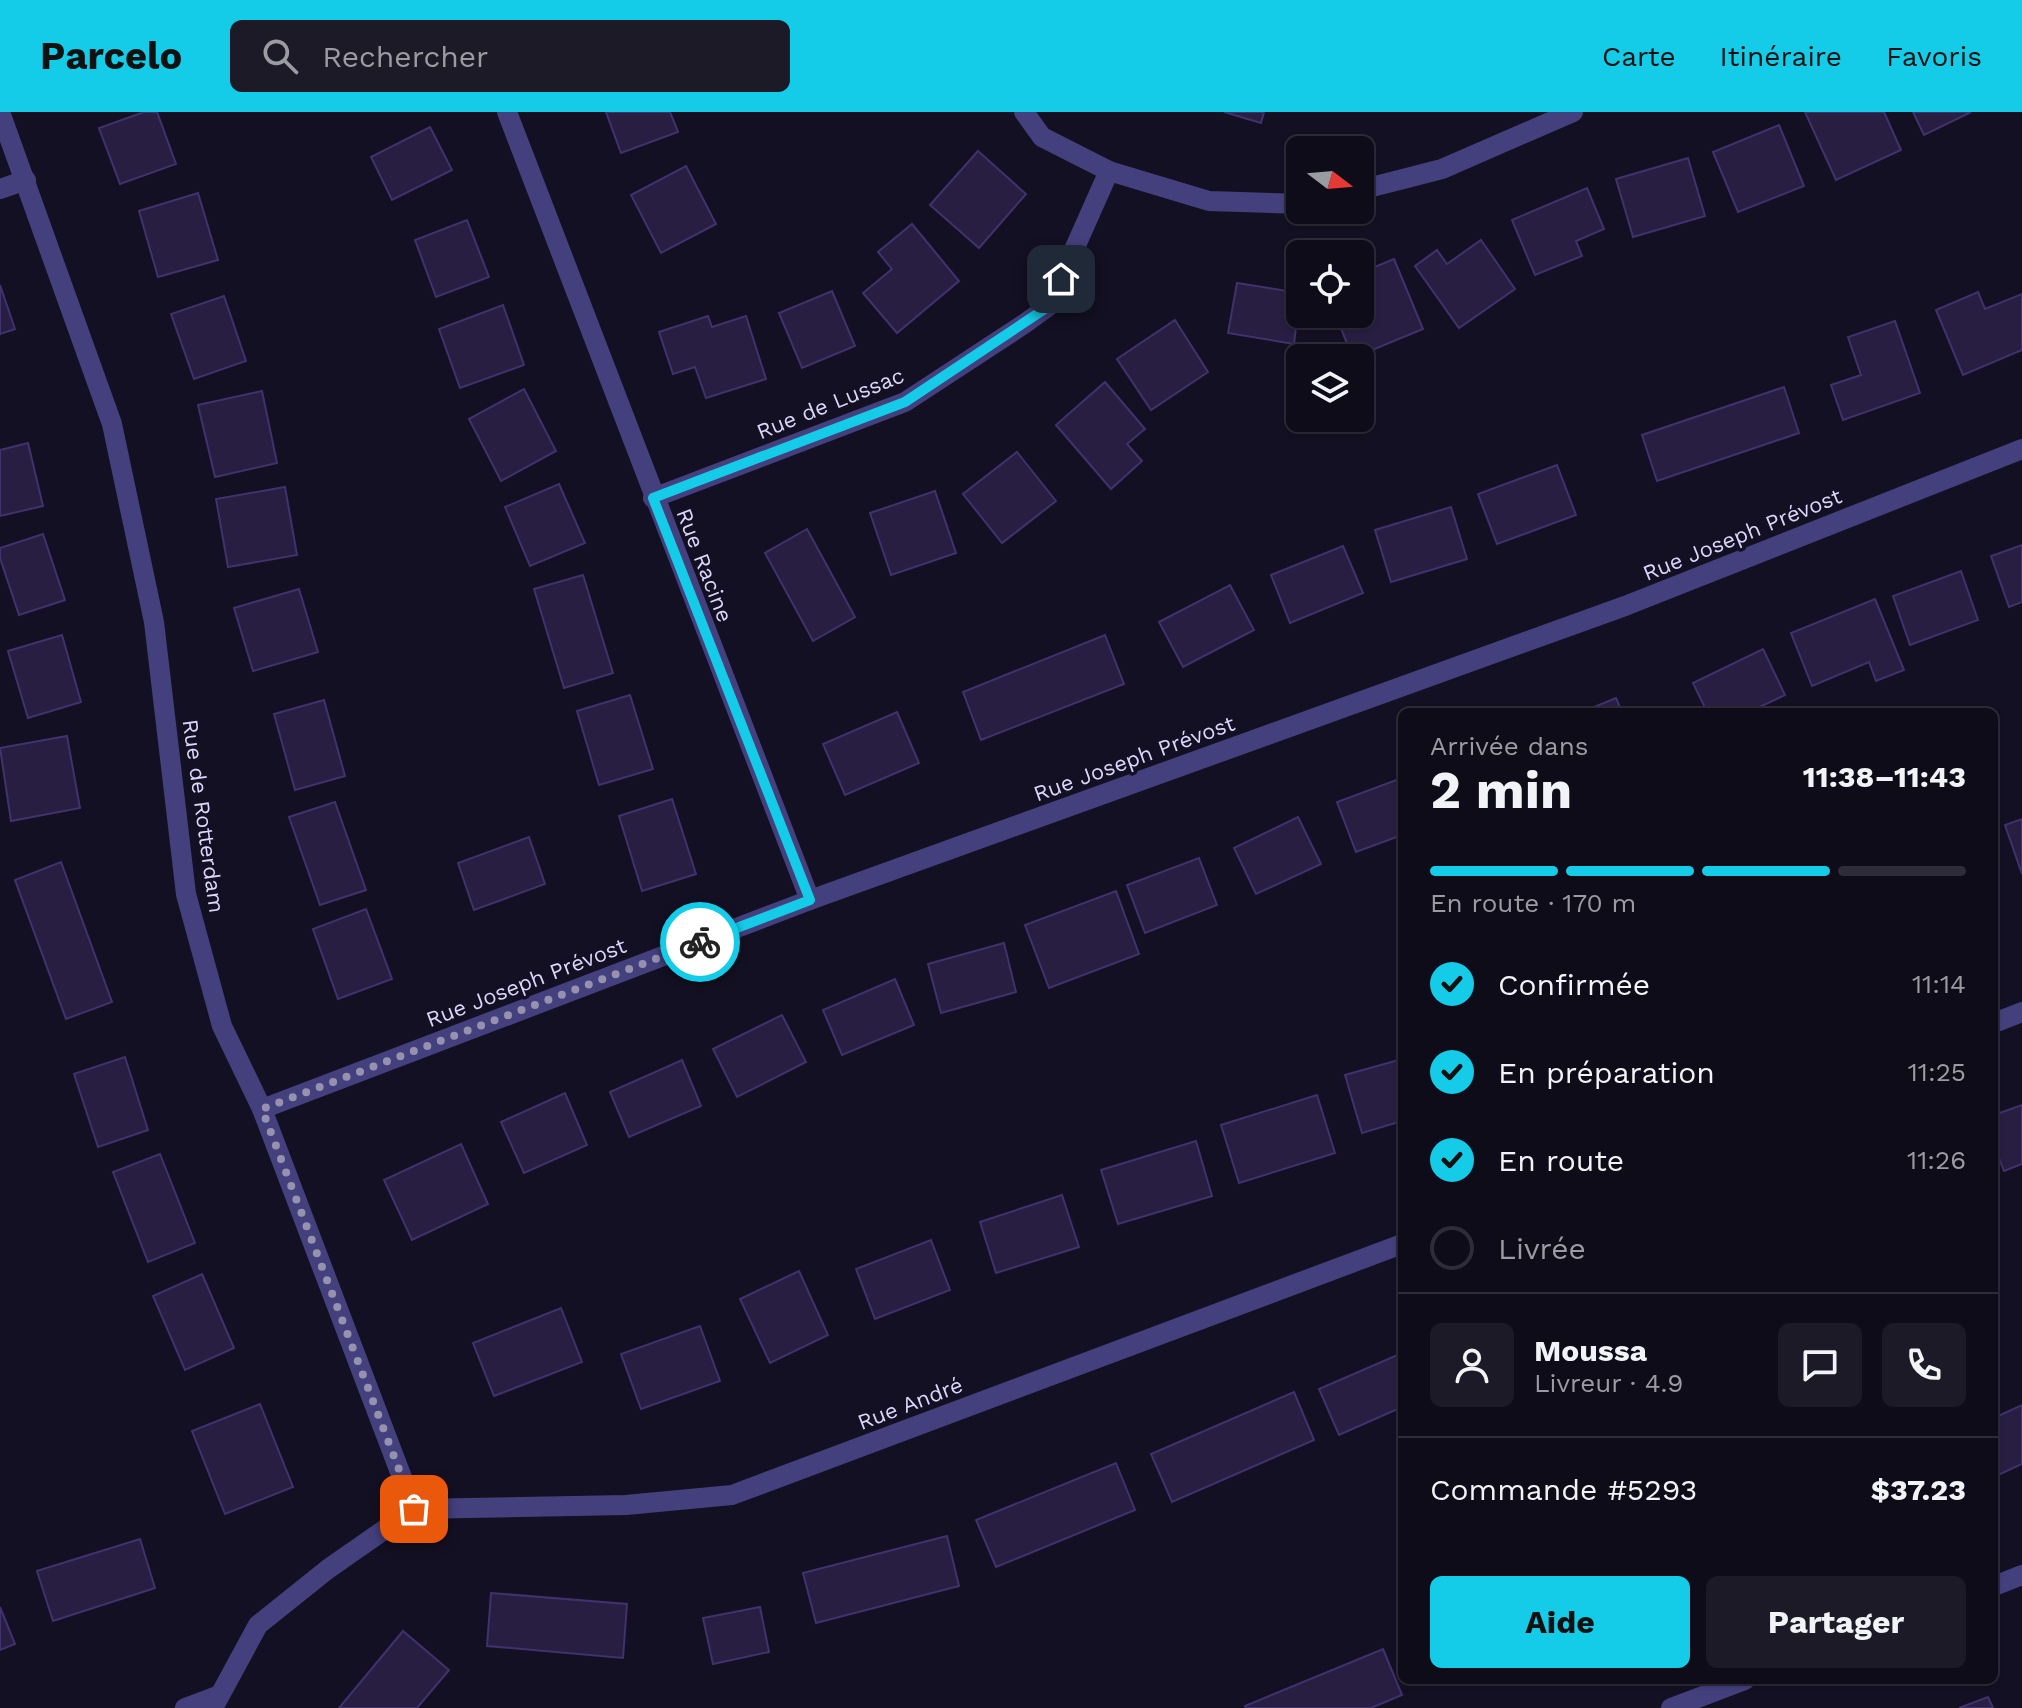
<!DOCTYPE html>
<html lang="fr">
<head>
<meta charset="utf-8">
<style>
  :root { --surface:#0f0c1a; --page:#1d1a27; --text:#f1f3f6; --muted:#9b9ba2; --line:#2f2c39; --accent:#15cce8 }
  body { margin:0; font-family:"Work Sans",sans-serif; background:var(--page); color:var(--text); height:100vh; display:flex; flex-direction:column; font-size:30px; white-space:nowrap }
  * { box-sizing:border-box; margin:0 }
  p { font-size:26px; color:var(--muted) }
  .icon { flex:none; width:44px; height:44px; fill:none; stroke:currentColor; stroke-width:2; stroke-linecap:round; stroke-linejoin:round }
  .map { position:relative; flex:1; overflow:hidden }
  .drawer { position:absolute; left:1398px; top:596px; width:600px; height:976px; display:flex; flex-direction:column; background:var(--surface); border-radius:12px; box-shadow:0 2px 6px #0004,0 0 0 2px var(--line) }
  .drawer>* { flex:none }
  .needle { width:52px; rotate:106deg }
  .tools { position:absolute; left:1286px; top:24px; display:grid; gap:16px }
  .tools a { display:grid; place-items:center; width:88px; height:88px; border-radius:12px; background:var(--surface); box-shadow:0 2px 6px #0004,0 0 0 2px var(--line); font-size:40px }
  .pin { position:absolute; display:grid; place-items:center; width:68px; height:68px; color:#fff; margin:-34px; border-radius:16px; box-shadow:0 4px 12px #0006 }
  .courier { position:absolute; display:grid; place-items:center; width:80px; height:80px; margin:-40px; border:6px solid #15cce8; border-radius:50%; background:#fff; color:#222; box-shadow:0 2px 10px #0007 }
  .summary em { font-style:normal; font-weight:700 }
  .summary div { display:flex; flex-direction:column-reverse }
  .summary { display:flex; align-items:center; justify-content:space-between; height:136px; padding:0 32px }
  h1 { font-size:52px; font-weight:700; line-height:60px }
  .bar { display:grid; grid-template-columns:repeat(4,1fr); gap:12px 8px; align-content:center; height:96px; padding:0 32px }
  .bar i { height:10px; border-radius:6px; background:var(--line) }
  .bar .on { background:var(--accent) }
  .bar p { grid-column:span 4 }
  .line { display:flex; align-items:center; gap:20px; padding:0 32px; border-top:2px solid var(--line) }
  .line div { flex:1 }
  .round { display:grid; place-items:center; flex:none; width:84px; height:84px; border-radius:12px; background:var(--page) }
  ol { padding:0 32px; list-style:none }
  li { display:flex; align-items:center; gap:24px; height:88px }
  li p { margin-inline-start:auto }
  li .icon { padding:8px; border-radius:50%; background:var(--accent); color:#111; stroke-width:4 }
  li:last-child { color:var(--muted) }
  li i { width:44px; height:44px; border:4px solid var(--line); border-radius:50% }
  .primary-button { display:flex; gap:16px; margin-top:auto; padding:16px 32px }
  .primary-button a { flex:1; height:92px; border-radius:12px; background:var(--accent); color:#111; font-size:32px; font-weight:700; line-height:92px; text-align:center }
  .primary-button a+a { background:var(--page); color:var(--text) }
  header { display:flex; align-items:center; gap:48px; box-sizing:border-box; height:112px; padding:0 40px; background:var(--accent); color:#111 }
  header strong { font-size:38px }
  nav { display:flex; gap:44px; margin-inline-start:auto; font-size:28px }
  .search { width:560px; height:72px; background:var(--page); display:flex; align-items:center; gap:20px; box-sizing:border-box; padding:0 28px; border-radius:12px; color:var(--muted); font-size:30px }
  .map>svg:first-child { display:block }
</style>
</head>
<body>
<header>
<strong>Parcelo</strong>
<div class="search"><svg class="icon" aria-label="search" viewBox="0 0 24 24"><circle cx="10" cy="10" r="6"/><path d="M15 15l6 6"/></svg>Rechercher</div>
<nav><a>Carte</a><a>Itinéraire</a><a>Favoris</a></nav>
</header>
<div class="map">
<svg width="2022" height="1596" viewBox="0 0 2022 1596">
  <rect width="100%" height="100%" fill="#141023"/>
  <!-- building -->
  <g fill="#271e42" stroke="#40326c" stroke-width="2">
    <path d="M144,0h13l19,52 -56,20 -21,-56z"/>
    <path d="M606,0h64l8,20 -57,21z"/>
    <path d="M1224,0h40l-3,11z"/>
    <path d="M1805,0h79l17,38 -65,30z"/>
    <path d="M1913,0h58l-47,23z"/>
    <path d="M1779,13l25,61 -66,26 -25,-60z"/>
    <path d="M430,15l22,43 -60,30 -21,-43z"/>
    <path d="M978,39l48,43 -47,54 -49,-43z"/>
    <path d="M1688,46l17,58 -72,21 -17,-58z"/>
    <path d="M686,54l30,58 -55,29 -30,-58z"/>
    <path d="M1587,76l17,41 -28,12 6,15 -47,19 -23,-55z"/>
    <path d="M198,81l20,67 -60,17 -19,-66z"/>
    <path d="M467,108l22,57 -53,20 -21,-57z"/>
    <path d="M912,112l47,57 -62,52 -34,-40 29,-24 -14,-17z"/>
    <path d="M1481,128l34,49 -56,39 -44,-62 22,-16 10,14z"/>
    <path d="M1394,147l29,70 -70,29 -18,-44h25v-41z"/>
    <path d="M1237,171l63,10 -6,51 -66,-11z"/>
    <path d="M0,173l15,44 -15,5z"/>
    <path d="M832,179l23,55 -53,22 -23,-55z"/>
    <path d="M1978,180l7,17 37,-15v56l-59,25 -27,-65z"/>
    <path d="M224,184l22,65 -52,18 -23,-65z"/>
    <path d="M503,193l21,60 -64,23 -21,-59z"/>
    <path d="M708,204l4,11 34,-11 20,63 -60,19 -11,-31 -22,7 -14,-42z"/>
    <path d="M1175,208l33,52 -57,38 -34,-51z"/>
    <path d="M1895,209l25,72 -77,27 -12,-35 30,-10 -13,-38z"/>
    <path d="M1105,270l40,47 -18,15 15,17 -31,28 -55,-64z"/>
    <path d="M1784,275l15,46 -142,48 -15,-46z"/>
    <path d="M524,277l32,62 -55,30 -32,-62z"/>
    <path d="M262,279l15,72 -62,14 -17,-72z"/>
    <path d="M28,331l15,63 -43,10v-66z"/>
    <path d="M1017,340l39,49 -54,42 -39,-49z"/>
    <path d="M1557,353l19,50 -79,29 -19,-50z"/>
    <path d="M559,372l26,59 -55,23 -25,-59z"/>
    <path d="M285,375l12,68 -69,12 -12,-68z"/>
    <path d="M935,379l21,62 -65,22 -21,-62z"/>
    <path d="M1451,395l16,52 -76,23 -16,-52z"/>
    <path d="M807,417l48,88 -42,24 -48,-88z"/>
    <path d="M43,422l22,66 -46,15 -19,-57v-10z"/>
    <path d="M2022,433v57l-13,5 -18,-51z"/>
    <path d="M1343,434l20,47 -73,30 -19,-48z"/>
    <path d="M1961,459l17,49 -68,25 -17,-49z"/>
    <path d="M583,463l30,98 -49,15 -30,-99z"/>
    <path d="M1230,473l24,45 -71,37 -24,-45z"/>
    <path d="M299,477l19,63 -65,19 -19,-63z"/>
    <path d="M1875,487l29,71 -28,11 -7,-19 -57,24 -21,-53z"/>
    <path d="M62,523l19,67 -53,16 -20,-67z"/>
    <path d="M1105,523l19,49 -143,56 -18,-48z"/>
    <path d="M1763,537l22,46 -36,17h-42l-14,-29z"/>
    <path d="M630,583l23,74 -54,16 -22,-74z"/>
    <path d="M1616,586l6,14h-40z"/>
    <path d="M324,588l21,76 -50,14 -21,-76z"/>
    <path d="M897,600l22,51 -74,32 -22,-51z"/>
    <path d="M67,624l13,72 -69,13 -11,-73z"/>
    <path d="M1402,666v57l-46,17 -19,-50z"/>
    <path d="M672,687l24,75 -54,17 -23,-75z"/>
    <path d="M335,690l31,88 -46,15 -31,-88z"/>
    <path d="M1298,705l23,47 -65,30 -22,-46z"/>
    <path d="M2022,707v55l-17,-49z"/>
    <path d="M529,725l16,47 -71,26 -16,-47z"/>
    <path d="M1199,746l18,47 -72,28 -18,-48z"/>
    <path d="M61,750l51,140 -46,17 -51,-139z"/>
    <path d="M1116,779l23,63 -90,34 -24,-63z"/>
    <path d="M366,797l26,70 -54,20 -25,-70z"/>
    <path d="M1004,831l12,49 -75,21 -13,-49z"/>
    <path d="M895,867l19,46 -72,30 -19,-45z"/>
    <path d="M782,903l24,47 -69,35 -24,-48z"/>
    <path d="M125,945l23,73 -50,17 -24,-73z"/>
    <path d="M1402,947v62l-40,12 -17,-58z"/>
    <path d="M682,948l19,46 -72,31 -19,-45z"/>
    <path d="M565,981l22,52 -63,28 -23,-51z"/>
    <path d="M1317,983l18,58 -96,30 -18,-58z"/>
    <path d="M2022,993v59l-18,7 -10,-26v-30z"/>
    <path d="M1196,1029l16,55 -94,28 -17,-54z"/>
    <path d="M461,1032l27,60 -76,36 -28,-60z"/>
    <path d="M160,1042l35,89 -47,19 -35,-90z"/>
    <path d="M1062,1083l17,52 -83,26 -16,-51z"/>
    <path d="M931,1128l19,50 -75,29 -19,-50z"/>
    <path d="M799,1159l29,64 -58,28 -30,-64z"/>
    <path d="M202,1162l32,74 -49,22 -32,-74z"/>
    <path d="M561,1196l21,54 -88,34 -21,-53z"/>
    <path d="M700,1214l20,55 -79,28 -20,-55z"/>
    <path d="M1402,1241v54l-63,28 -20,-46z"/>
    <path d="M1294,1280l20,48 -142,62 -21,-48z"/>
    <path d="M260,1292l33,83 -68,27 -33,-83z"/>
    <path d="M2022,1293v59l-28,13v-59z"/>
    <path d="M1116,1351l19,47 -139,57 -20,-47z"/>
    <path d="M947,1424l12,50 -143,37 -13,-50z"/>
    <path d="M140,1427l15,49 -102,33 -16,-50z"/>
    <path d="M491,1481l136,11 -4,54 -136,-12z"/>
    <path d="M0,1495l15,37 -15,6z"/>
    <path d="M760,1495l9,45 -56,12 -10,-46z"/>
    <path d="M403,1519l46,39 -32,38h-78z"/>
    <path d="M1383,1537l19,46 -31,13h-125l-1,-2z"/>
    <path d="M1988,1585l5,11h-34z"/>
  </g>
  <g fill="none" stroke-linecap="round" stroke-linejoin="round">
    <!-- street -->
    <g stroke="#44407e" stroke-width="20">
      <path d="M0,0l112,312 42,198 32,272 36,132 40,83 152,400"/>
      <path d="M507,0l303,788"/>
      <path d="M1024,0l18,25 67,34 100,30 91,3"/>
      <path d="M0,77l26,-9"/>
      <path d="M1360,78l82,-21 131,-57"/>
      <path d="M653,386l252,-96 119,-78 25,-18 60,-135"/>
      <path d="M1994,911l28,-11"/>
      <path d="M262,997l548,-209 815,-294 397,-157"/>
      <path d="M414,1397l212,-4 106,-10 670,-251"/>
      <path d="M1994,1474l28,-11"/>
      <path d="M185,1596l32,-12"/>
      <path d="M213,1596l45,-83 70,-56 86,-60"/>
      <path d="M1671,1596l74,-28"/>
    </g>
  </g>
  <g fill="none" stroke-linecap="round" stroke-linejoin="round">
    <!-- done -->
    <path stroke="#9691af" stroke-width="8" stroke-dasharray="0 14.4" d="M414,1397l-152,-400 438,-167"/>
    <!-- route -->
    <path stroke="#15cce8" stroke-width="10" d="M700,830l110,-42 -157,-402 252,-96 144,-96 12,-27"/>
  </g>
  <g text-anchor="middle" stroke-width="7" stroke-linejoin="round" paint-order="stroke">
    <!-- street labels -->
    <g font-size="22" fill="#dcd6fb" stroke="#141023">
      <text transform="translate(830 291) rotate(-22)" y="8">Rue de Lussac</text>
      <text transform="translate(1742 422) rotate(-22)" y="8">Rue Joseph Prévost</text>
      <text transform="translate(705 453) rotate(69)" y="8">Rue Racine</text>
      <text transform="translate(1134 646) rotate(-20)" y="8">Rue Joseph Prévost</text>
      <text transform="translate(204 704) rotate(82)" y="8">Rue de Rotterdam</text>
      <text transform="translate(526 870) rotate(-21)" y="8">Rue Joseph Prévost</text>
      <text transform="translate(910 1291) rotate(-21)" y="8">Rue André</text>
    </g>
  </g>
</svg>
<div class="tools">
<a><svg class="needle" viewBox="-14 -14 28 28"><path d="M0-13l5 13h-10z" fill="#e53935"/><path d="M0 13l5-13h-10z" fill="#9b9ba2"/></svg></a>
<a><svg class="icon" aria-label="locate" viewBox="0 0 24 24"><circle cx="12" cy="12" r="6"/><path d="M12 2v4M12 18v4M2 12h4M18 12h4"/></svg></a>
<a><svg class="icon" aria-label="layers" viewBox="0 0 24 24"><path d="M12 4l9 5-9 5-9-5zM3 14l9 5 9-5"/></svg></a>
</div>
<div class="pin" style="left:414px;top:1397px;background:#ea580c"><svg class="icon" aria-label="bag" viewBox="0 0 24 24"><path d="M5 8h14l-1 12H6zM9 8a3 3 0 0 1 6 0"/></svg></div>
<div class="pin" style="left:1061px;top:167px;background:#1f2937"><svg class="icon" aria-label="home" viewBox="0 0 24 24"><path d="M3 11l9-7 9 7M6 9v11h12V9"/></svg></div>
<div class="courier" style="left:700px;top:830px"><svg class="icon" aria-label="bike" viewBox="0 0 24 24"><circle cx="6" cy="16" r="4"/><circle cx="18" cy="16" r="4"/><path d="M6 16l4-8h5l3 8M10 8l3 8H6M13 5h3"/></svg></div>
<section class="drawer">
<div class="summary"><div><h1>2 min</h1><p>Arrivée dans</p></div><em>11:38–11:43</em></div>
<div class="bar"><i class="on"></i><i class="on"></i><i class="on"></i><i></i><p>En route · 170 m</p></div>
<ol>
<li><svg class="icon" aria-label="check" viewBox="0 0 24 24"><path d="M5 12l5 5 9-10"/></svg>Confirmée<p>11:14</p></li>
<li><svg class="icon" aria-label="check" viewBox="0 0 24 24"><path d="M5 12l5 5 9-10"/></svg>En préparation<p>11:25</p></li>
<li><svg class="icon" aria-label="check" viewBox="0 0 24 24"><path d="M5 12l5 5 9-10"/></svg>En route<p>11:26</p></li>
<li><i></i>Livrée</li>
</ol>
<div class="line" style="height:144px"><a class="round"><svg class="icon" aria-label="person" viewBox="0 0 24 24"><circle cx="12" cy="8" r="4"/><path d="M4 21q1-7 8-7t8 7"/></svg></a><div><b>Moussa</b><p>Livreur · 4.9</p></div><a class="round"><svg class="icon" aria-label="chat" viewBox="0 0 24 24"><path d="M4 5h16v11H9l-5 4z"/></svg></a><a class="round"><svg class="icon" aria-label="phone" viewBox="0 0 24 24"><path d="M5 4h4l2 5-3 2q2 4 5 5l2-3 5 2v4C11 20 4 13 5 4z"/></svg></a></div>
<div class="line" style="height:104px"><div>Commande #5293</div><b>$37.23</b></div>
<div class="primary-button"><a>Aide</a><a>Partager</a></div>
</section>
</div>
</body>
</html>
